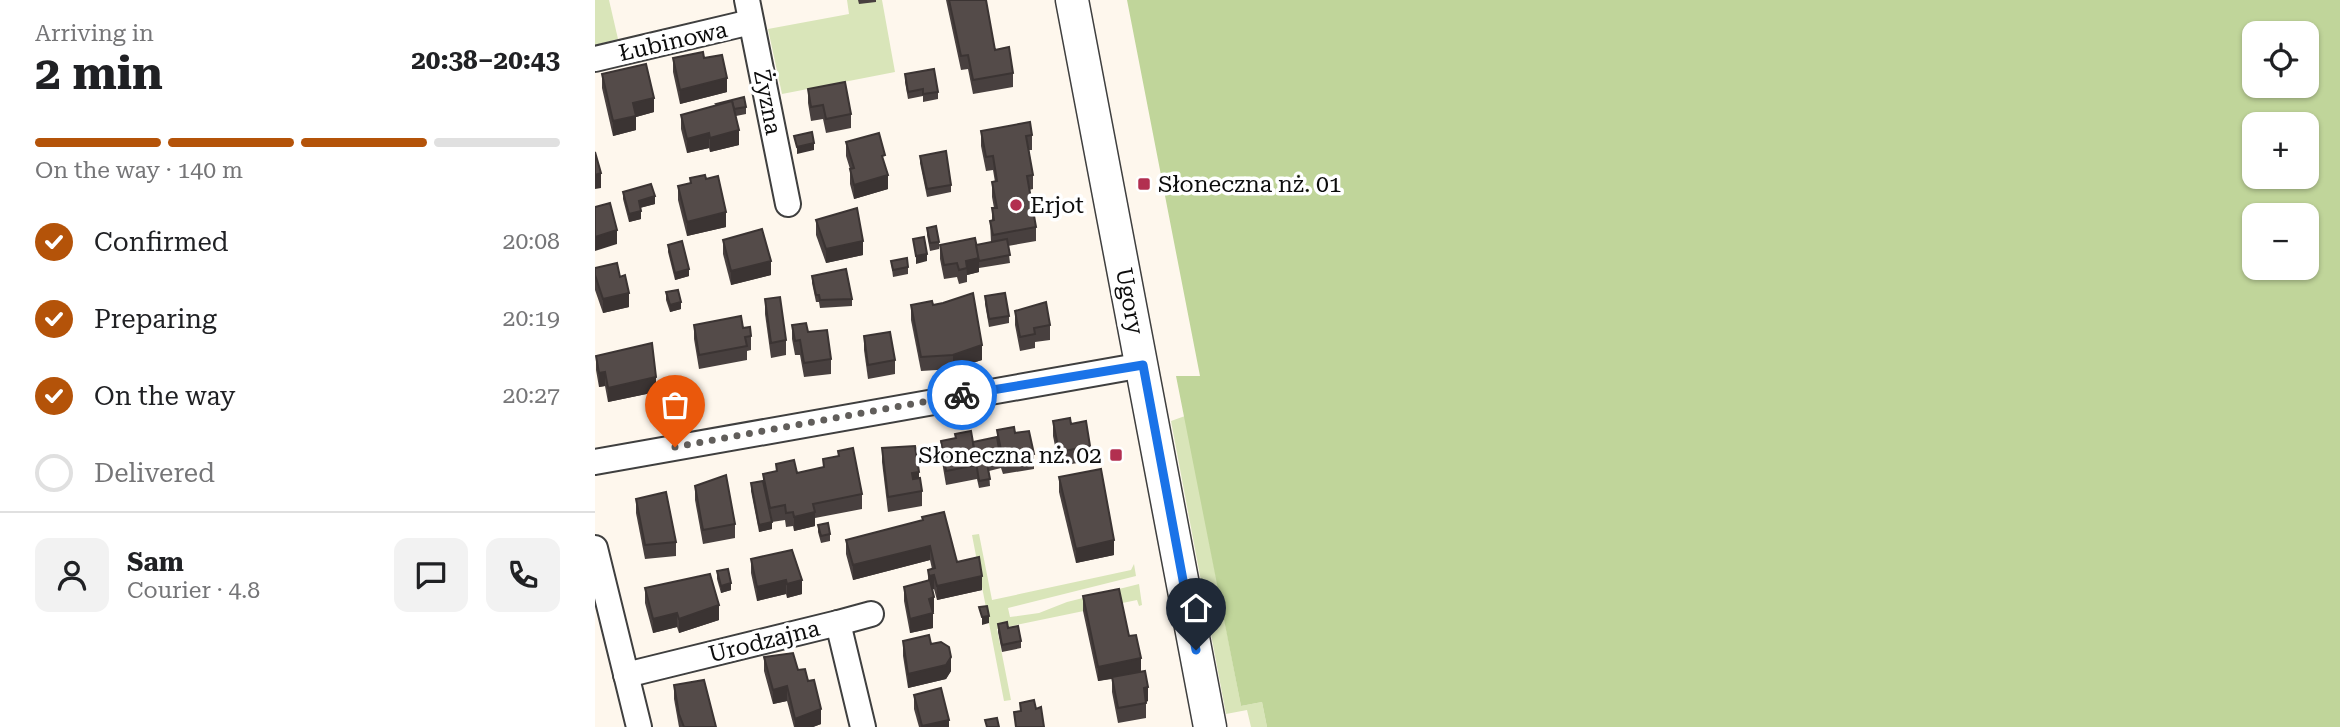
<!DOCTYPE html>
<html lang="en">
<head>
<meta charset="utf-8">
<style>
  :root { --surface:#fff; --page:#f2f2f2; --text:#202124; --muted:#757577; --line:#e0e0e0; --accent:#b45309 }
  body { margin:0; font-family:"Roboto Serif",serif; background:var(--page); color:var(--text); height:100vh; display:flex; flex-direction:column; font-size:26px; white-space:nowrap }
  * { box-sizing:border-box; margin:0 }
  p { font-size:23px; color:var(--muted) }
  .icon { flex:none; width:38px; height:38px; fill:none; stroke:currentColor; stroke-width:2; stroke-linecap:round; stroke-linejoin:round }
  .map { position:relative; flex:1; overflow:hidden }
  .sheet { display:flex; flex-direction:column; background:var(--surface); width:595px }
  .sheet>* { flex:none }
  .tools { position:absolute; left:1647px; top:21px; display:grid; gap:14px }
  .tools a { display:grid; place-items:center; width:77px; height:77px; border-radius:14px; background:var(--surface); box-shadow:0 2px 5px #0004; font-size:35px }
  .pin { position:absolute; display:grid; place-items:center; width:60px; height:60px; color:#fff; margin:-72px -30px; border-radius:50% 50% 50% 0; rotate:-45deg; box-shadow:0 0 7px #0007 }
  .pin .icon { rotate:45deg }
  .courier { position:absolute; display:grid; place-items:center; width:70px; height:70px; margin:-35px; border:5px solid #1a73e8; border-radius:50%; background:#fff; color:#222; box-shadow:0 2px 9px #0007 }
  .head em { font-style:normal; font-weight:700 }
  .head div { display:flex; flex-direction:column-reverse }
  .head { display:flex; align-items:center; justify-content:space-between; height:119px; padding:0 35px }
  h1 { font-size:46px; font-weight:700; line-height:52px }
  .bar { display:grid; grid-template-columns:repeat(4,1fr); gap:10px 7px; align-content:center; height:84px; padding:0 35px }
  .bar i { height:9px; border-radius:5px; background:var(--line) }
  .bar .current { background:var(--accent) }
  .bar p { grid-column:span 4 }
  .line { display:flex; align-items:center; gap:18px; padding:0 35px; border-top:2px solid var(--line) }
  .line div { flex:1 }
  .round { display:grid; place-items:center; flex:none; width:74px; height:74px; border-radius:14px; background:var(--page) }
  ol { padding:0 35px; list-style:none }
  li { display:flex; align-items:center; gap:21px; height:77px }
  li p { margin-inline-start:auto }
  li .icon { padding:7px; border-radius:50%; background:var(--accent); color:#fff; stroke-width:4 }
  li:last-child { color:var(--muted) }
  li i { width:38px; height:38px; border:4px solid var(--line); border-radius:50% }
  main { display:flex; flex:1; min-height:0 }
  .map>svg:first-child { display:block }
</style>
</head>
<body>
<main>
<section class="sheet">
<div class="head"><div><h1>2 min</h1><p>Arriving in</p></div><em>20:38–20:43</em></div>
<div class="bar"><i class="current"></i><i class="current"></i><i class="current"></i><i></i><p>On the way · 140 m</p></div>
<ol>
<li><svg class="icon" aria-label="check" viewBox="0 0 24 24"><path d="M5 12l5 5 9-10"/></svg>Confirmed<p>20:08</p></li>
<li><svg class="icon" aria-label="check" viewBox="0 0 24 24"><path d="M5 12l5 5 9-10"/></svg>Preparing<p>20:19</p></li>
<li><svg class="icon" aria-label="check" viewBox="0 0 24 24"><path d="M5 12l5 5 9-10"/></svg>On the way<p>20:27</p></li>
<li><i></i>Delivered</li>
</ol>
<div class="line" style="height:126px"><a class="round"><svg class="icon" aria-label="person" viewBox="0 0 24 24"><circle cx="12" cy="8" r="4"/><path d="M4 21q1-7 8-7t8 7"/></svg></a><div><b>Sam</b><p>Courier · 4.8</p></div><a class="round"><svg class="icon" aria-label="chat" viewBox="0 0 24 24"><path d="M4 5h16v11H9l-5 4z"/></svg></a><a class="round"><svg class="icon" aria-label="phone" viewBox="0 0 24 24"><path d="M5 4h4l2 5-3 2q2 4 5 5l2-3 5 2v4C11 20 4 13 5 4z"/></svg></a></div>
</section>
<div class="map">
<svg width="1745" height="727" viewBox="0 0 1745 727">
  <rect width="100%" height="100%" fill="#fef7ed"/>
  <!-- green -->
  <g fill="#d9e5b9">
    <path d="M0,0h14l9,39 -23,6z"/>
    <path d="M252,0h35l13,72 -113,22 -14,-65 81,-15z"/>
    <path d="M590,416l56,290 21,-4 5,25h-16l-4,-17 -21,4 -55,-293z"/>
    <path d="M384,534l13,66 139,-30 3,-6 2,12 -128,32 2,9 29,-4 28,-11 72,-18 3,21 -3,1 -2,-6 -140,29 14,71 -7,1 -32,-166z"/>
  </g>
  <!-- forest -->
  <path fill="#c0d59a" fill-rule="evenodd" d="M532,0h1213v727h-1073l-5,-25 -21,4 -65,-330h24zM1659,33h53v53h-53zM1659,124h53v53h-53zM1659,215h53v53h-53z"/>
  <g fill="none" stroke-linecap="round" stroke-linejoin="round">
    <!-- minor casing -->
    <g stroke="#3f3f3f" stroke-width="28">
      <g id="minor">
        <path d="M152,0l41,204"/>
        <path d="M0,59l156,-37"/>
        <path d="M0,462l548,-97"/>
        <path d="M0,548l44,179"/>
        <path d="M243,623l33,-9"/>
        <path d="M31,675l212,-52 25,104"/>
      </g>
    </g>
    <!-- tertiary casing -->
    <g stroke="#3f3f3f" stroke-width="35">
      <path id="tertiary" d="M477,0l138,727"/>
    </g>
    <!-- minor -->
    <use href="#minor" stroke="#fff" stroke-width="24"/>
    <!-- tertiary -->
    <use href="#tertiary" stroke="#fff" stroke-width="32"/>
  </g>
  <!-- wall -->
  <g fill="#48403f">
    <path d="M263,0h18v2l-17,2z"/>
    <path d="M351,0h40l9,50 18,23v14l-40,7 -5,-25 -7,1z"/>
    <path d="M78,58h31l23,34 -47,12 -7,-32z"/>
    <path d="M7,74l52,38 -18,5v13l-23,6 -11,-48z"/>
    <path d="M310,74l33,18v7l-15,3v-6l-15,3 -3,-17z"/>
    <path d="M213,89l43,25v14l-25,5 -3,-14 -12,2 -3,-18z"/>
    <path d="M151,107v7l-10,2 3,29 -29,7 -1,-4 -22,5 -6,-24v-14z"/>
    <path d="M386,131l51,4v15h-3l4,25v14l-4,1 7,37v14l-28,5 2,17 -31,5v4l-12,3v7l-8,2 -2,-7 -13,2 -4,-20v-14h36l15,-3 -1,-21h2v-13h2l-2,-11v-15h3l-2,-12 -7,1 -5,-25z"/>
    <path d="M251,142l39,24 3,23 -34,10 -4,-15v-15l-4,-13z"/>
    <path d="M325,156l31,29v7l-24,5 -7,-34z"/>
    <path d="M95,178l16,1 20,48 -39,9 -9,-36v-14l12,-3z"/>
    <path d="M28,192l32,12 -15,4 1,11 -12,3 -6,-23z"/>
    <path d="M221,220l47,35 -37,8 -10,-28z"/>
    <path d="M332,228l12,14v7l-9,2 -3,-16z"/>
    <path d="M128,240l48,35 -40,10 -8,-31z"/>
    <path d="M73,245l21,31 -14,4 -7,-28z"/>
    <path d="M296,261l17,6v7l-15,3z"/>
    <path d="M0,268l34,39 -26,6 -8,-23z"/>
    <path d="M217,276l40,23v7l-32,2 -1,-6h-3l-4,-19z"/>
    <path d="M71,292l15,17 -11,3 -4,-12z"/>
    <path d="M390,296l24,20v7l-20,4 -4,-23z"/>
    <path d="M170,299l21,41v15l-15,3 -6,-44z"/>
    <path d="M316,305h22l49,55 -29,9 -32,2 -10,-51z"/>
    <path d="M420,311l35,14v15l-15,2v6l-15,3 -5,-26z"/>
    <path d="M99,325l49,3 8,8v14l-4,1v9l-48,9 -5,-30z"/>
    <path d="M197,325l16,7 23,27v15l-27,3 -4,-22h-5l-3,-16z"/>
    <path d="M269,336l31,24v14l-27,5 -4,-29z"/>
    <path d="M1,356l60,36 -48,10 -3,-16 -6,1 -3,-17z"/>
    <path d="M458,421l37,25v15l-31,5 -6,-30z"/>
    <path d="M402,430l18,3 19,21v15l-31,5 -2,-6 -12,3 1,15 -11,2 -2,-9 -31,6 -5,-29v-15l14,-2v-5l18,8 24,-5z"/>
    <path d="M287,448l37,30 3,13v15l-34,6 -6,-50z"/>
    <path d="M243,451l24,43v15l-47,9v8l-21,5 -1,-5 -7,1 -1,-7 -13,2v7l-13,3 -8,-41v-8l12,-2v-7l13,-3v-7l21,9 26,-5v-9l15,-3z"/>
    <path d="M464,477l55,78 -38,8 -17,-71z"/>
    <path d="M100,486l40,38v14l-32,6 -8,-44z"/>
    <path d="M41,499l40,43v14l-31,3 -9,-46z"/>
    <path d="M327,517l35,45 25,28 -45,10 -3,-11 -2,1 2,22h-2l1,16 -23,5 -6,-32v-14l24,-6v-11l4,-1 -2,-9 -77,20 -7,-26v-14l76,-19z"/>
    <path d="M223,525l12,9v7l-9,2 -3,-11z"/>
    <path d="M197,550l10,44 -15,4 -1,-4 -29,7 -6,-28v-14z"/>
    <path d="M122,571l14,19 -10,3 -4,-14z"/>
    <path d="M50,588l74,32 -40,13 -2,-6 -24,6 -8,-30z"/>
    <path d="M488,596l46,40 12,36 7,29 -2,1v16l-28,5 -6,-31v-13l-14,2 -15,-70z"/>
    <path d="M403,624l10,4 13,13v7l-19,4 -4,-20z"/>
    <path d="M308,641l28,3 20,27 -5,8 -38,9 -5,-32z"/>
    <path d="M169,657l34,13 10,11 13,43 -8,3h-19l-7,-26 -14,3 -9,-33z"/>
    <path d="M79,685l42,42h-37l-5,-28z"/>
    <path d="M319,695l35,32h-30l-5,-18z"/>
  </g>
  <!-- shaded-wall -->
  <g fill="#3b3433">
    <path d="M132,78v14l-47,12v-14z"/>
    <path d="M59,98v14l-18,5v13l-23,6v-15l20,-18z"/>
    <path d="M144,130v15l-29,7v-14z"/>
    <path d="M114,133v15l-22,5v-14z"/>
    <path d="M219,143v7l-17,4v-7z"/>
    <path d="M6,173v15l-6,1v-14z"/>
    <path d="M293,175v14l-34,10v-14z"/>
    <path d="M60,196v8l-16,4v-7z"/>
    <path d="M46,211v8l-12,3v-8z"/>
    <path d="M131,212v15l-39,9v-14z"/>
    <path d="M22,230v14l-22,7v-14z"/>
    <path d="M268,241v14l-37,8v-14z"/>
    <path d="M332,254v7l-11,3v-8z"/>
    <path d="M384,258v14l-12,3 -1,-14z"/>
    <path d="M176,261v14l-40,10v-14z"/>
    <path d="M94,269v7l-14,4v-7z"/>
    <path d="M34,293v14l-26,6v-14z"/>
    <path d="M86,302v7l-11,3v-7z"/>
    <path d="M387,345v15l-29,9v-14z"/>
    <path d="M10,372v14l-6,1v-14z"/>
    <path d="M61,377v15l-48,10v-14z"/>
    <path d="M324,472v14l-7,1v-14z"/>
    <path d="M220,512v14l-21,5v-14z"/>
    <path d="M177,522v7l-13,3v-7z"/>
    <path d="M519,540v15l-38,8v-14z"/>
    <path d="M335,546v14l-77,20v-15z"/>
    <path d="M339,575v14l-5,1v-14z"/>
    <path d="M387,576v14l-45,10v-14z"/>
    <path d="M191,580v14l-29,7v-14z"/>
    <path d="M207,580v14l-15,4v-14z"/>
    <path d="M136,583v7l-10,3v-7z"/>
    <path d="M339,597v15l-5,1v-14z"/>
    <path d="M124,605v15l-40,13v-14z"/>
    <path d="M82,613v14l-24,6v-14z"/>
    <path d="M338,613v15l-23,5v-14z"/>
    <path d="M394,616v7l-7,2v-8z"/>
    <path d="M356,657v14l-5,8 -38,9v-14z"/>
    <path d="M546,658v15l-43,8v-14z"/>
    <path d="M192,686v15l-14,3v-14z"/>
    <path d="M553,687v14l-4,1v-14z"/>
    <path d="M226,709v15l-8,3h-18v-8z"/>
    <path d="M354,720v7h-27v-1z"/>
  </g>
  <!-- building -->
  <g fill="#544b49" stroke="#3b3433" stroke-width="2">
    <path d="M354,0h37l9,50 14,-3 4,26 -40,7 -5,-25 -7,1z"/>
    <path d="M108,52l1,6 18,-3 5,23 -47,12 -7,-32z"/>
    <path d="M51,64l8,34 -21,5 3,13 -23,5 -11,-47z"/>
    <path d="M339,69l4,23 -15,2v-5l-15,3 -3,-18z"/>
    <path d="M250,82l6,32 -25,5 -3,-14 -12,2 -3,-18z"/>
    <path d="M149,97l2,10 -12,2 -2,-8 -15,4 -1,-1z"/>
    <path d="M137,101l7,29 -29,8 -1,-5 -22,6 -6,-24z"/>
    <path d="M435,122l2,13 -6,1 7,39 -6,1 9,51 -43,8 -3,-14 4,-1 -2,-12h5l-5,-26 5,-1 -4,-25 -7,1 -5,-26z"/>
    <path d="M217,132l2,11 -17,4 -3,-11z"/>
    <path d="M284,133l6,22 -3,1 6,19 -34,10 -4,-16 4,-1 -8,-26z"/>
    <path d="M351,151l5,34 -24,4 -7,-33z"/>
    <path d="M0,152l6,21 -6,2z"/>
    <path d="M110,175l1,4 12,-3 8,36 -39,10 -9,-36 13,-3 -1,-5z"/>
    <path d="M56,184l4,12 -16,5 2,10 -12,3 -6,-22z"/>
    <path d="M15,203l7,27 -22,7v-30z"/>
    <path d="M262,208l6,33 -37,8 -10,-29z"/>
    <path d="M341,226l3,16 -9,1 -3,-15z"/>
    <path d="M167,229l9,32 -40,10 -8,-31z"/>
    <path d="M329,237l3,17 -11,2 -3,-17z"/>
    <path d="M380,238l4,20 -13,3 1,7 -8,2 -2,-7 -13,2 -4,-20z"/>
    <path d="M412,239l3,16 -31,6 -3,-16z"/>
    <path d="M87,241l7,28 -14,4 -7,-28z"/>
    <path d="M312,258l1,9 -15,3 -2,-9z"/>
    <path d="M22,263l3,14 5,-2 4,18 -26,6 -8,-24v-7z"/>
    <path d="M251,269l6,30 -32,1 -1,-5h-3l-4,-19z"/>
    <path d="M83,290l3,12 -11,3 -4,-13z"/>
    <path d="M378,293l9,52 -29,10 -32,2 -10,-52 21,-4 1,4 10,-2z"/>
    <path d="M410,293l4,23 -20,3 -4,-23z"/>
    <path d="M185,297l6,43 -15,3 -6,-44z"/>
    <path d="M451,302l4,23 -16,3 1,6 -15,3 -5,-26z"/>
    <path d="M146,316l2,12 7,-1 1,9 -6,1 2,9 -48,9 -5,-30z"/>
    <path d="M211,323l2,9 19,-2 4,29 -27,4 -4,-23 -5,1 -3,-16z"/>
    <path d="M295,332l5,28 -27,5 -4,-29z"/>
    <path d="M57,343l4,34 -48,11 -3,-16 -6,1 -3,-17z"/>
    <path d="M475,418l1,6 15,-3 4,25 -31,6 -6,-31z"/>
    <path d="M419,427l1,6 14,-2 5,23 -31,6 -6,-30z"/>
    <path d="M376,431l6,34 -31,6 -5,-30 15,-3 -1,-4z"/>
    <path d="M402,437l4,24 -14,3 3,15 -11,2 -6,-39z"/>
    <path d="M320,446l4,26 -7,1 1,6 7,-1 2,13 -34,6 -6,-49z"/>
    <path d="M258,448l9,46 -49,10 2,8 -21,5 -1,-5 -7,1 -1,-8 -15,3 -7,-34 14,-3 -1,-7 18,-4 3,13 27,-6 -1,-8 16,-3 -1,-5z"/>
    <path d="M506,469l13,71 -38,9 -17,-72z"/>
    <path d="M131,475l9,49 -32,6 -8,-44z"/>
    <path d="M168,481l9,41 -13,3 -8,-42z"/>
    <path d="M71,492l10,50 -31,3 -9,-46z"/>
    <path d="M349,512l13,50 22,-5 3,19 -45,10 -3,-11 -5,1 -1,-6 7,-2 -5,-22 -77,19 -7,-25 77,-20 -1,-3z"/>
    <path d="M233,523l2,11 -9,2 -3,-11z"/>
    <path d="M197,550l10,30 -15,4 -1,-4 -29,7 -6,-28z"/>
    <path d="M133,569l3,14 -10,3 -4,-15z"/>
    <path d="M115,574l9,31 -40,14 -2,-6 -24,6 -8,-31z"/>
    <path d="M335,580l4,17 -5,2 4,14 -23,6 -6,-32z"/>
    <path d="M524,589l10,47 7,-1 5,23 -43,9 -15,-71z"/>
    <path d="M392,606l2,10 -7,1 -3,-10z"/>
    <path d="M412,622l1,6 10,-2 3,15 -19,4 -4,-21z"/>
    <path d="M334,635l2,9 10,-2 8,5 2,10 -5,8 -38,9 -5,-33z"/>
    <path d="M198,653l5,17 7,-1 3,12 6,-1 7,29 -26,10 -8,-33 -14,4 -9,-33z"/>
    <path d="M550,671l3,16 -4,1 2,15 -28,5 -6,-31z"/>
    <path d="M109,680l12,47h-32l-5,-13 -5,-29z"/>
    <path d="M346,688l8,32 -27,6 -8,-31z"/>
    <path d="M439,700l2,9 5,-2 3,20h-28l-2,-15 7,-1 -1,-8z"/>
    <path d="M402,718l2,9h-12l-2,-7z"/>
  </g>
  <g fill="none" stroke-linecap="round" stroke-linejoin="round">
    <!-- done -->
    <path stroke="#615e5b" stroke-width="7" stroke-dasharray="0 12.6" d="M80,447l287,-52"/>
    <!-- route -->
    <path stroke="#1a73e8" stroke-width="9" d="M367,395l181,-30 53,285"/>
  </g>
  <!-- markers -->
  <g fill="#b22f50" stroke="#fff" stroke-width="2.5">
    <rect x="542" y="177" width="14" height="14" rx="3.5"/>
    <circle cx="421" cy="205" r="7"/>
    <rect x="514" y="448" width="14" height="14" rx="3.5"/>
  </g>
  <g text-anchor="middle" stroke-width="7" stroke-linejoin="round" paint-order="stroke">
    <!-- street labels -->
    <g font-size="23" fill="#0c0c0c" stroke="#fff">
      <text transform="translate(78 41) rotate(-13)" y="8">Łubinowa</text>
      <text transform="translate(173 102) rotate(79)" y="8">Żyzna</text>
      <text transform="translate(535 301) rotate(79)" y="8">Ugory</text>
      <text transform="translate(169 641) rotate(-14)" y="8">Urodzajna</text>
    </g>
    <!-- poi labels -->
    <g font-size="23" fill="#0c0c0c" stroke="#fff" text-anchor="start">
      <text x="563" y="192">Słoneczna nż. 01</text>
      <text x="435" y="213">Erjot</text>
      <text x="507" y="463" text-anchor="end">Słoneczna nż. 02</text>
    </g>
  </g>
</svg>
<div class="tools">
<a><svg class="icon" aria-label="locate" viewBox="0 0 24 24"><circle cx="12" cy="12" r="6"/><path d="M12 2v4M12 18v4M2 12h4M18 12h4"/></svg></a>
<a>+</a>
<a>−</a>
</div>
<div class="pin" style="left:80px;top:447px;background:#ea580c"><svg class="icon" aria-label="bag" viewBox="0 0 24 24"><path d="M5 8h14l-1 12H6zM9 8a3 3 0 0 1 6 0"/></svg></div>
<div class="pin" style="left:601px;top:650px;background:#1f2937"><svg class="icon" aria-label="home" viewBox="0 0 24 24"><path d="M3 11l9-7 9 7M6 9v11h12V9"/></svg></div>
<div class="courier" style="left:367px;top:395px"><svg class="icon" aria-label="bike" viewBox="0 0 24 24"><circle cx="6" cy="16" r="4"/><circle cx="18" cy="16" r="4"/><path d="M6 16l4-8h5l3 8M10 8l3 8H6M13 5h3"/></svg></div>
</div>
</main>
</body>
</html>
